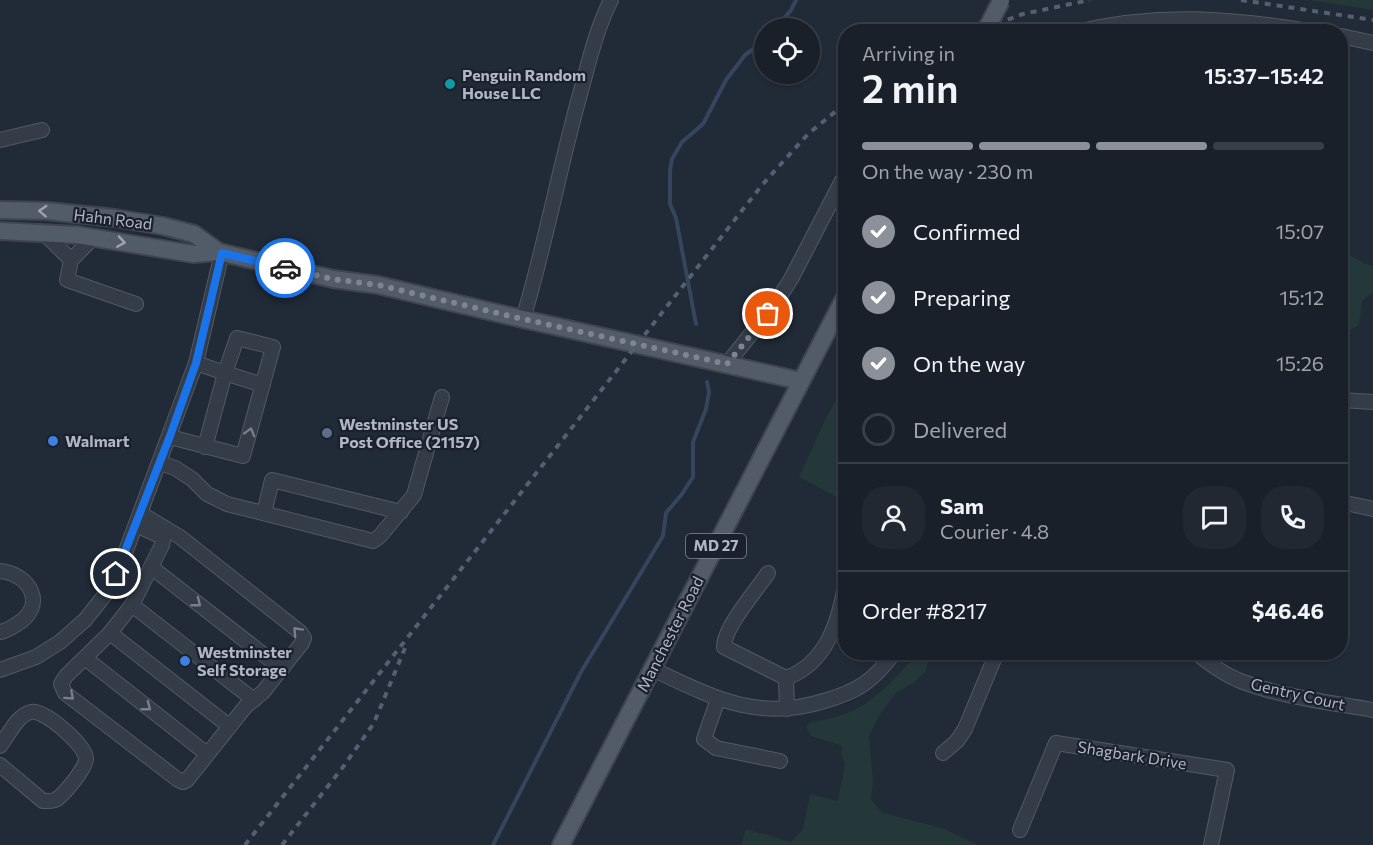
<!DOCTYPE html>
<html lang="en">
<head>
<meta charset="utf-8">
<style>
  :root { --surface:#192029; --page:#222831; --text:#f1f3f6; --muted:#9fa3a8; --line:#373e46; --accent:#8c9099 }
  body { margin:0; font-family:Commissioner,sans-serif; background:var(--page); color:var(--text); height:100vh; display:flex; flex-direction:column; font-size:22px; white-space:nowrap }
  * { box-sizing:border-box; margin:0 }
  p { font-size:20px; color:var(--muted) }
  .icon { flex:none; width:33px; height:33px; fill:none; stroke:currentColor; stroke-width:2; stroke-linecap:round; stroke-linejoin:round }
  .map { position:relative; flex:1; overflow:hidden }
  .side { position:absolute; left:838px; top:24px; width:510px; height:636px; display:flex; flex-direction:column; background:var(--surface); border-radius:24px; box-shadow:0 2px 4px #0004,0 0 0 2px var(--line) }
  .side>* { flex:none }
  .controls { position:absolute; left:754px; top:18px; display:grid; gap:12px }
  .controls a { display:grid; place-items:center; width:66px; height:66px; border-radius:50%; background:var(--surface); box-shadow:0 2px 4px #0004,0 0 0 2px var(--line); font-size:30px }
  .pin { position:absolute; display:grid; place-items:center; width:51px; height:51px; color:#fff; margin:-26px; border:3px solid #fff; border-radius:50%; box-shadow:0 2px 6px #0007 }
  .courier { position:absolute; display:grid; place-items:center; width:60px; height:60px; margin:-30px; border:4px solid #1a73e8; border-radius:50%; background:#fff; color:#222; box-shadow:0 2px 8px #0007 }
  .head em { font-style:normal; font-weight:600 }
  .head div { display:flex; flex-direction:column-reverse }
  .head { display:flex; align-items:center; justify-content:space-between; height:102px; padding:0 24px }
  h1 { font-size:39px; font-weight:600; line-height:45px }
  .bar { display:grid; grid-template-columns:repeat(4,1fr); gap:9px 6px; align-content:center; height:72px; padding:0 24px }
  .bar i { height:8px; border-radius:4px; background:var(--line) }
  .bar .current { background:var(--accent) }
  .bar p { grid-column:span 4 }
  .line { display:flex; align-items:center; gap:15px; padding:0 24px; border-top:2px solid var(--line) }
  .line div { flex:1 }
  .round { display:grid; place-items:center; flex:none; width:63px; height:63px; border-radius:24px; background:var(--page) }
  ol { padding:0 24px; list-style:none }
  li { display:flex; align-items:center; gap:18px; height:66px }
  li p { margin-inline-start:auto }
  li .icon { padding:6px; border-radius:50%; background:var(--accent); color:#fff; stroke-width:4 }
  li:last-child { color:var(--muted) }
  li i { width:33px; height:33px; border:3px solid var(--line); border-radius:50% }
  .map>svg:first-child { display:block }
</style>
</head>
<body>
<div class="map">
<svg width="1373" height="845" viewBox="0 0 1373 845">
  <rect width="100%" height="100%" fill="#212a37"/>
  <!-- green -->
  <g fill="#243739">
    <path d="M1309,0h64v10z"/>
    <path d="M1341,250l22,13 10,3v26l-11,9 -3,24 -13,7 -3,13 8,10 -6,7 -4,-2z"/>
    <path d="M846,382v120l-47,-25 28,-61z"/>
    <path d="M917,654l11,7 -2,10 -13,12 -17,10 -16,21 -11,22 4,46 -2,18 12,13 59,15 37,17h-236l-2,-1 5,-15 45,13 12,-13 7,-35 28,7 7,-37 -4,-10 1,-8 -31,-10 -5,-9 4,-5c16,-2 39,-7 53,-17 20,-13 38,-33 54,-51z"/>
  </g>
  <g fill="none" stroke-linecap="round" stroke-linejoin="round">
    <!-- stream -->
    <g stroke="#35455e" stroke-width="4">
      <path d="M776,28l15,-18 5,-10"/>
      <path d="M696,324l-20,-106 -6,-14v-34l2,-11 10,-17 21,-18 23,-44 19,-25 20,-14"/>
      <path d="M493,845l88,-173 82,-136 3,-23 16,-19 11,-17v-35l13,-33 3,-17 -2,-10"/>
    </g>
    <!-- minor casing -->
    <g stroke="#525965" stroke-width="16">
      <g id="minor">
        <path d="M1076,32c85,-20 154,-14 239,0"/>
        <path d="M1341,36l32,7"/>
        <path d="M0,140l42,-10"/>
        <path d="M45,234l26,26 -4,20 69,24"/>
        <path d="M71,260l22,-22"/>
        <path d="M523,319c23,-76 37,-155 59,-232 8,-30 15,-59 29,-87"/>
        <path d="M196,363l29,10 -20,74"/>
        <path d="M727,364l48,-60 16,-25 55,-106"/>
        <path d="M1341,400l32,2"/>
        <path d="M170,437l73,19 30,-109 -36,-9 -12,35 38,12"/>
        <path d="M160,463l15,5 17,11 15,15 20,10 146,37 7,-5 34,-41 28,-98"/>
        <path d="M1341,502l32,7"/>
        <path d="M264,513l8,-33 129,32"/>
        <path d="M136,525l24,11 3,4 -1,5 -30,60 -22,28 -44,43 -5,8 4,9 112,86 6,3 4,-2 59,-74 17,-14 39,-49 2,-5 -4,-6 -120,-95 -40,-24"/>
        <path d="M151,567l131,102"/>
        <path d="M0,571c31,3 47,35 17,53 -6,4 -10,7 -17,8"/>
        <path d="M768,573c-12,18 -44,54 -44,74l62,31 1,31"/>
        <path d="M132,605l122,95"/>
        <path d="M110,633l119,93"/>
        <path d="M1195,652c13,11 27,21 43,28 42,17 90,22 135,30"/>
        <path d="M85,658l122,96"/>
        <path d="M652,669c60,28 105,53 172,32 35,-10 49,-20 71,-49"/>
        <path d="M0,670l36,-13 24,-15 25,-22 23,-29 16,-35 72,-193 26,-110"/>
        <path d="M786,678c42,-15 54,-60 60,-99"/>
        <path d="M718,699l-14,40 12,9 64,13"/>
        <path d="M0,746c8,-10 17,-31 31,-34 13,-3 53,32 55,46 1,9 -21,35 -29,41 -5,3 -9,2 -14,2l-43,-36"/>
        <path d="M943,753l14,-12 8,-12 32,-77"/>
        <path d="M1020,830l36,-87 171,27 -16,75"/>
      </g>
    </g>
    <!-- major casing -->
    <g stroke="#3e4551" stroke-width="20">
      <g id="major">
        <path d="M0,210l47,1 68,7 48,8 31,8 25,18"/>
        <path d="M0,231l77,4 116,19 26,-2 114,27 45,6 145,34 278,62"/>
        <path d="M561,845l285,-550"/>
      </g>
    </g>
    <!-- minor -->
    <use href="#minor" stroke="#343c48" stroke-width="14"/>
    <!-- major -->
    <use href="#major" stroke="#525b68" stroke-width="16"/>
    <!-- rail -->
    <g stroke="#565f6f" stroke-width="4" stroke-dasharray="6 6" stroke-linecap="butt">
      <path d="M1241,0l132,20"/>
      <path d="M974,32l49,-18 67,-14"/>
      <path d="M245,845l517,-660 46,-51 38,-31"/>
      <path d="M282,845l61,-78 31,-44 31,-75"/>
    </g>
    <!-- major-bridge casing -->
    <g stroke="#3e4551" stroke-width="20" stroke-linecap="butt">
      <path id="major-bridge" d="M985,32l16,-31"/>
    </g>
    <!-- major-bridge -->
    <use href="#major-bridge" stroke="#525b68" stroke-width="16"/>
  </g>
  <!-- one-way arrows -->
  <defs><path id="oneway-chevron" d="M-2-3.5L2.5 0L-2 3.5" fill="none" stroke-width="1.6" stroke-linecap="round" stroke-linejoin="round" transform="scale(1.5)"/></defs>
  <g stroke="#9ca4b2">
    <use href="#oneway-chevron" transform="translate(43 211) rotate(-177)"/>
    <use href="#oneway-chevron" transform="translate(121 242) rotate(9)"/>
  </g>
  <g stroke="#787f8c">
    <use href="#oneway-chevron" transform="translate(250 432) rotate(-74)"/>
    <use href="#oneway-chevron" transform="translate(197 603) rotate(38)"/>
    <use href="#oneway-chevron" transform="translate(297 631) rotate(-133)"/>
    <use href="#oneway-chevron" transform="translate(70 696) rotate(42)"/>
    <use href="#oneway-chevron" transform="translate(147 707) rotate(38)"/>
  </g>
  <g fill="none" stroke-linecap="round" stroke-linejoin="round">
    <!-- done -->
    <path stroke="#7d8593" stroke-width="6" stroke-dasharray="0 10.8" d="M285,268l48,11 45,6 145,34 204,45 41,-50"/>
    <!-- route -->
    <path stroke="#1a73e8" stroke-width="8" d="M116,574l54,-138 26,-73 26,-110 63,15"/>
  </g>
  <!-- markers -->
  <circle fill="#0f9aa8" stroke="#1a212c" stroke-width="2" cx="450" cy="84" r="6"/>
  <circle fill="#5c6f8a" stroke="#1a212c" stroke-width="2" cx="327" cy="433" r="6"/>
  <g fill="#3f7fe0" stroke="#1a212c" stroke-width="2">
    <circle cx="53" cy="441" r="6"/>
    <circle cx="185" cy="661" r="6"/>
  </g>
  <g text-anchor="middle" stroke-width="4.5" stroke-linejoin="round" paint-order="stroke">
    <!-- shield labels -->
    <rect fill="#1a212c" stroke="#828996" stroke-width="1.5" x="686" y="534" width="60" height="24" rx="4.5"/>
    <g font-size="15" font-weight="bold" fill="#afb6c4">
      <text x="716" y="551">MD 27</text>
    </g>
    <!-- poi labels -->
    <g font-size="16" font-weight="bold" fill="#afb6c4" stroke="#1a212c" text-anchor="start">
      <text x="462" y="81">Penguin Random<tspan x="462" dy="18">House LLC</tspan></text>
      <text x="339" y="430">Westminster US<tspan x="339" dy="18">Post Office (21157)</tspan></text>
      <text x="65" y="447">Walmart</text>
      <text x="197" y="658">Westminster<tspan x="197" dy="18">Self Storage</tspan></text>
    </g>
    <!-- street labels -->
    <g font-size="16" fill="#afb6c4" stroke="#1a212c">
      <text transform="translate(113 219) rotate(7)" y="6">Hahn Road</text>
      <text transform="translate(670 634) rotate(-63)" y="6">Manchester Road</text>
      <text transform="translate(1298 694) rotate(13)" y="6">Gentry Court</text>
      <text transform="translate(1132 755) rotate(9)" y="6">Shagbark Drive</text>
    </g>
  </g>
</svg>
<div class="controls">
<a><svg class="icon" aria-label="locate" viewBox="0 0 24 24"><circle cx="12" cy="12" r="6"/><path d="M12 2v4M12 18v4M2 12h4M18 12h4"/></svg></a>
</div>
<div class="pin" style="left:768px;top:314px;background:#ea580c"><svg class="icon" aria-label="bag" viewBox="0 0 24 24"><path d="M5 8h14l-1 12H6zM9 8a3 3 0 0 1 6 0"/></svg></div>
<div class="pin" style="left:116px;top:574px;background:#1f2937"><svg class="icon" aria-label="home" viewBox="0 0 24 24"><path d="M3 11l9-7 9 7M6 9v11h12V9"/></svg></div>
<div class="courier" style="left:285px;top:268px"><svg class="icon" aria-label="car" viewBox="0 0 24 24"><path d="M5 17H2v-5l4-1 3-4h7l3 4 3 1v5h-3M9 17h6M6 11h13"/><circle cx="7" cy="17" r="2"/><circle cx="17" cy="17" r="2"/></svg></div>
<section class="side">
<div class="head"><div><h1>2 min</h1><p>Arriving in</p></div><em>15:37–15:42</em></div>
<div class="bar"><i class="current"></i><i class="current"></i><i class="current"></i><i></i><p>On the way · 230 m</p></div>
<ol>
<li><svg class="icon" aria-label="check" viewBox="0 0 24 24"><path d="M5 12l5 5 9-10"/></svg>Confirmed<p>15:07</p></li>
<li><svg class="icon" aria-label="check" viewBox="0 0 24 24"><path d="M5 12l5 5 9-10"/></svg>Preparing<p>15:12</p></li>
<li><svg class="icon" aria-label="check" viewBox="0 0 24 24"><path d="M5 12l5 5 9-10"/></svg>On the way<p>15:26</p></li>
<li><i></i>Delivered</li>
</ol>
<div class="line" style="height:108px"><a class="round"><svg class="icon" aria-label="person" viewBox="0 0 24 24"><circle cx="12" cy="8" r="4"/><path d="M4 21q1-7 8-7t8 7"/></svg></a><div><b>Sam</b><p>Courier · 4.8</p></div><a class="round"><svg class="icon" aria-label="chat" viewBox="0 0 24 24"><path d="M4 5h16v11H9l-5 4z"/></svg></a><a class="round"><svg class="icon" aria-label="phone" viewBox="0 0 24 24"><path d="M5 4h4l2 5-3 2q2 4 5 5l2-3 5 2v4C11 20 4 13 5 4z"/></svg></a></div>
<div class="line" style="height:78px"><div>Order #8217</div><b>$46.46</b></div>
</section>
</div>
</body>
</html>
